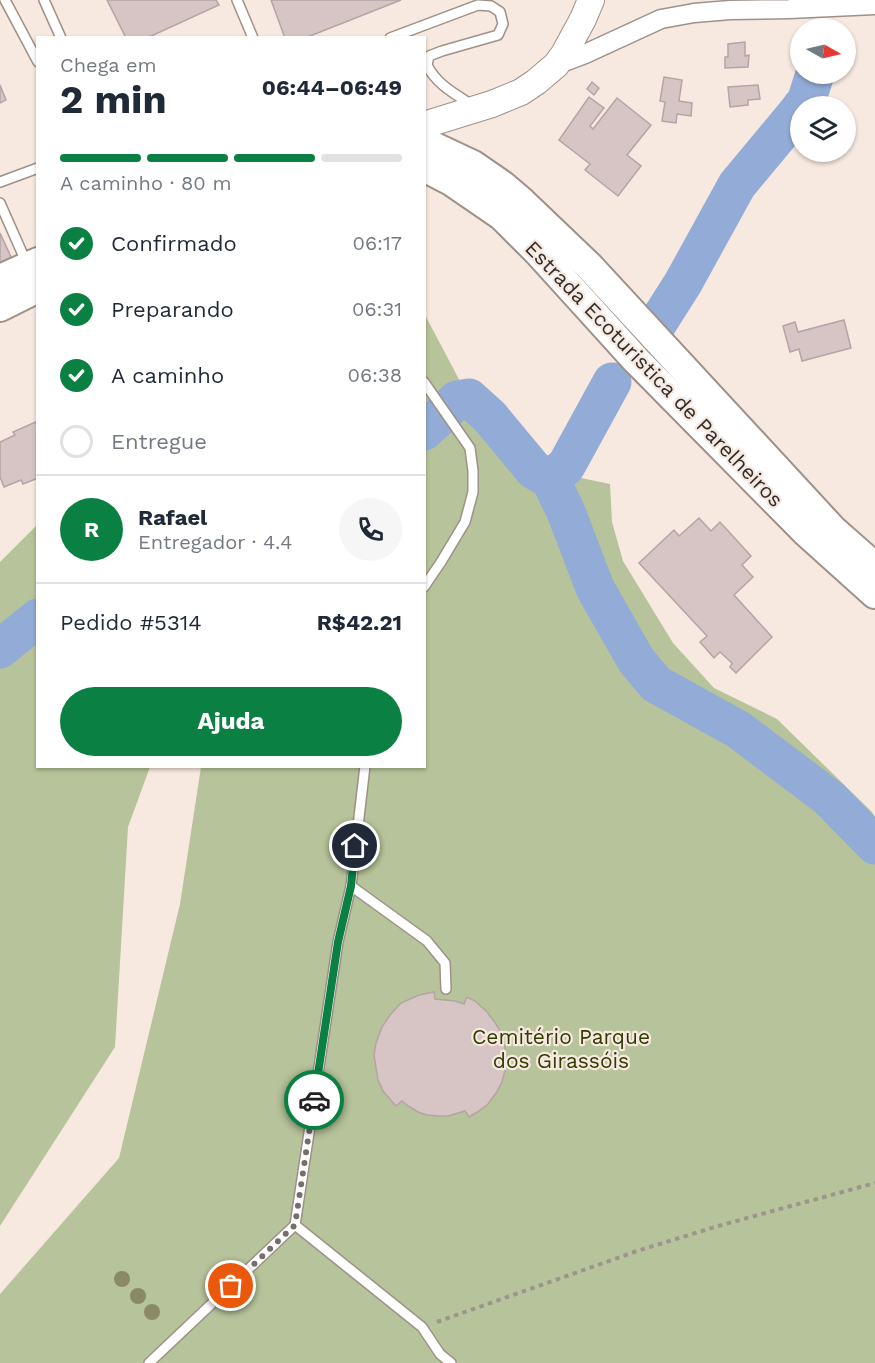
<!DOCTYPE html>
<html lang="pt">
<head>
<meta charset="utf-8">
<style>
  :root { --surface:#fff; --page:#f6f6f7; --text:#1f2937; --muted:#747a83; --line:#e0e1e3; --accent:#0b8043 }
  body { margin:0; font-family:"Work Sans",sans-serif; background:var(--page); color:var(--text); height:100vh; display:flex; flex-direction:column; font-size:22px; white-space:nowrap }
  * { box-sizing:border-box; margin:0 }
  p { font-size:20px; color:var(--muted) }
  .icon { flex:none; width:33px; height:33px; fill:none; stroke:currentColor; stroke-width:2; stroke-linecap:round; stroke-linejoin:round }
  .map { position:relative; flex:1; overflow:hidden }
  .sheet { position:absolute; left:36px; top:36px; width:390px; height:732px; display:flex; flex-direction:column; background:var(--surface); border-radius:0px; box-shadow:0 2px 4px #0004 }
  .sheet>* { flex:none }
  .needle { width:39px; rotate:98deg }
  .fabs { position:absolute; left:790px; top:18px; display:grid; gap:12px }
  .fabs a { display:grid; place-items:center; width:66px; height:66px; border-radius:50%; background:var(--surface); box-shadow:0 2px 4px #0004; font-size:30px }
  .pin { position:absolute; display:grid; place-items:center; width:51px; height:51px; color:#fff; margin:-26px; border:3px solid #fff; border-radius:50%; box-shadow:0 2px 6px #0007 }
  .courier { position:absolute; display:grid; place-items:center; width:60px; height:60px; margin:-30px; border:4px solid #0b8043; border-radius:50%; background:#fff; color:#222; box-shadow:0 2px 8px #0007 }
  .summary em { font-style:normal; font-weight:700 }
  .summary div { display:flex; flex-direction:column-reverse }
  .summary { display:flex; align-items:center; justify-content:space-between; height:102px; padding:0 24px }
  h1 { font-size:39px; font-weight:700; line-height:45px }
  .bar { display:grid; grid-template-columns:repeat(4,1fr); gap:9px 6px; align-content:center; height:72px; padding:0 24px }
  .bar i { height:8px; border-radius:4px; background:var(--line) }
  .bar .on { background:var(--accent) }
  .bar p { grid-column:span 4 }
  .line { display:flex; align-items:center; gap:15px; padding:0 24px; border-top:2px solid var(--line) }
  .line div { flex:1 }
  .round { display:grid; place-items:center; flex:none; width:63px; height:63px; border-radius:32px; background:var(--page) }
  ol { padding:0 24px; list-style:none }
  li { display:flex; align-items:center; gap:18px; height:66px }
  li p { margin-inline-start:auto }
  li .icon { padding:6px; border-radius:50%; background:var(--accent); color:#fff; stroke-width:4 }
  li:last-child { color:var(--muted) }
  li i { width:33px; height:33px; border:3px solid var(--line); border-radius:50% }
  .action { display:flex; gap:12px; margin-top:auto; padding:12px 24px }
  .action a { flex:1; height:69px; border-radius:36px; background:var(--accent); color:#fff; font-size:24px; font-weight:700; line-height:69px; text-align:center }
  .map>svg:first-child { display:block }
</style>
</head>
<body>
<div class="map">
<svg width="875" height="1363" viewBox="0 0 875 1363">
  <rect width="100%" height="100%" fill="#f7e9e0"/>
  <!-- green -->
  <g fill="#b7c39a">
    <path d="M425,315l37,70 5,4 17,4 10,8 15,17 16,26 12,13 20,16 53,11 2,38 11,39 50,82 41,45 63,31 95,93 3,5v546h-875v-69l119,-136 61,-254 21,-137 223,-1z"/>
    <path d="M37,525l1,241 112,1 -22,60 -13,220 -115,179v-664z"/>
  </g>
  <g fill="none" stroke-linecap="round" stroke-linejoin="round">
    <!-- river -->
    <g stroke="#92acd7" stroke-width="39">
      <path d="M802,106l4,-4 9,-28"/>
      <path d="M657,324l26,-41 54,-98 64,-77"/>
      <path d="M424,431l33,-31 12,-2 21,19 44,53 16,9 16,33 29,76 41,72 20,24 83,46 90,68 46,47"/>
      <path d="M550,479l16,-13 46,-84"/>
      <path d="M0,649l38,-31"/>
    </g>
  </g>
  <!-- building -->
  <g fill="#d6c5c4" stroke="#b4a4a3" stroke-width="1.5">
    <path d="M107,0h109l3,5 -72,33h-21z"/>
    <path d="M271,0h130l-96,38h-20z"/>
    <path d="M745,42v14l4,-1 -1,12 -23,1v-11h3v-13z"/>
    <path d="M664,77l18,3 -3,21 13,2 -1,13 -14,-2 -1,9 -14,-2 3,-19 -5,-1z"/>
    <path d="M592,82l7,6 -5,7 -7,-6z"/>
    <path d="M0,85l6,15 -6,3z"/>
    <path d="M758,85l2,14 -12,1v5l-18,2 -2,-20z"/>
    <path d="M589,97l15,11 -14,18 3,3 24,-31 34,27 -24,30 14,11 -23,30 -33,-26 5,-6 -31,-24z"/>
    <path d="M0,233l12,26 -12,5z"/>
    <path d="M844,320l7,28 -49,13 -3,-12 -9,3 -7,-26 12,-4 3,10z"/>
    <path d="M38,421v57l-15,6 -2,-4 -17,7 -4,-10v-35l15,-7 -2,-3z"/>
    <path d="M699,518l12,13 9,-9 31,34 -9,9 11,12 -19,18 38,42 -36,36 -6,-6 2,-4 -12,-11 -6,6 -14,-16 7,-6 -68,-73 35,-33 5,6z"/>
    <path d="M434,992l1,7 20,2 9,3 3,-7 8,4 12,11 9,12 6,10 3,13 1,11 -1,12 -3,12 -6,11 -8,11 -9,7 -10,6 -4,-6 -17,5h-10l-11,-1 -9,-3 -10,-6 -6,-5 -6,5 -13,-15 -5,-11 -4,-25 2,-12 6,-16 8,-12 11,-12 18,-8z"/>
  </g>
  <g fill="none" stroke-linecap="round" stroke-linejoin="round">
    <!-- lane casing -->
    <g stroke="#9e9189" stroke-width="12">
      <g id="lane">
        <path d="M5,0l33,62"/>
        <path d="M44,0l17,38"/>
        <path d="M237,0l16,38"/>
        <path d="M390,38l88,-33 13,1 9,6 3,12 -5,11 -56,16 -13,5 -2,9c9,19 28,29 45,40"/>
        <path d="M0,182l38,-14"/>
        <path d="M0,203l27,61"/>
        <path d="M424,382l46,66 3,23v21l-8,30 -24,40 -17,25"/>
        <path d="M351,886l76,55 18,22 1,26"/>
        <path d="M295,1225l127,102 18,27 11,9"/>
        <path d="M149,1363l146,-138 43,-283 13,-56 14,-120"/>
      </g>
    </g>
    <!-- street casing -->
    <g stroke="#9e9189" stroke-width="21">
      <path id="street" d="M556,65l29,-11 76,-35 33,-6 36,-3 59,-1 86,-4"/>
    </g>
    <!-- secondary casing -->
    <g stroke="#9e9189" stroke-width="28">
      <path id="secondary" d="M424,125l68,-21 29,-12 15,-10 20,-17 8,-11 19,-35 8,-19"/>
    </g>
    <!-- primary casing -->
    <g stroke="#9e9189" stroke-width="32">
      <g id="primary">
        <path d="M424,142l49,23 29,20 20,17 67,64 244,264 42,37"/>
        <path d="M424,167l27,14 51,35 37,37 97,107 169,171 70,63"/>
        <path d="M0,279l38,-17"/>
        <path d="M0,307l38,-19"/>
      </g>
    </g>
    <!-- path -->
    <path stroke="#9e948e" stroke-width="4" stroke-dasharray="4.5 4.5" stroke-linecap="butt" d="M437,1322l200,-71 81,-25 157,-43"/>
    <!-- lane -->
    <use href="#lane" stroke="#fff" stroke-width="9"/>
    <!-- street -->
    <use href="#street" stroke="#fff" stroke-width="18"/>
    <!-- secondary -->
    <use href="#secondary" stroke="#fff" stroke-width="26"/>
    <!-- primary -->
    <use href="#primary" stroke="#fff" stroke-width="28"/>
  </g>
  <!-- trees -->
  <g fill="#8a8a65">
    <circle cx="122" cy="1279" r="8"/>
    <circle cx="138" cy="1296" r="8"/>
    <circle cx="152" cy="1312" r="8"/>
  </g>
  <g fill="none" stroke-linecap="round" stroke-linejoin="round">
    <!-- done -->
    <path stroke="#766e69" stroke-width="6" stroke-dasharray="0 10.8" d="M231,1286l64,-61 19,-125"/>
    <!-- route -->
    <path stroke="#0b8043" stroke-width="8" d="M314,1100l24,-158 13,-56 4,-40"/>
  </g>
  <g text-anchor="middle" stroke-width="4.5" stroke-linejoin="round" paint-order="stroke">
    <!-- street labels -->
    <g font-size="21" fill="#312c29" stroke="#f7e9e0">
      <text transform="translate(654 374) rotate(46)" y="7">Estrada Ecoturistica de Parelheiros</text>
    </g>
    <!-- park labels -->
    <g font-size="21" fill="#303c01" stroke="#f7e9e0">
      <text x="561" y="1044">Cemitério Parque<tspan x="561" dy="24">dos Girassóis</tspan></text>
    </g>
  </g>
</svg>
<div class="fabs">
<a><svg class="needle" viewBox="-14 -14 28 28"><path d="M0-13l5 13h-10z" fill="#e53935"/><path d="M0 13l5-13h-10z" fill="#747a83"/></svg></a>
<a><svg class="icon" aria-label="layers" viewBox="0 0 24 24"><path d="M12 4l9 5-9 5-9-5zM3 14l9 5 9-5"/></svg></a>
</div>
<div class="pin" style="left:231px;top:1286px;background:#ea580c"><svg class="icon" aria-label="bag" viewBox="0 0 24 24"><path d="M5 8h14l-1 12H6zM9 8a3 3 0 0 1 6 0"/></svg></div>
<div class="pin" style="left:355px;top:846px;background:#1f2937"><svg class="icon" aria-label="home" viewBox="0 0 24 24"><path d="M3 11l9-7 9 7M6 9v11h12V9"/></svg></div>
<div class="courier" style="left:314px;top:1100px"><svg class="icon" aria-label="car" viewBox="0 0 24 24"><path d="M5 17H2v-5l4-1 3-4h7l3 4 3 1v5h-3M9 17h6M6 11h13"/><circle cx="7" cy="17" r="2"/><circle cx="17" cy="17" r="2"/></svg></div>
<section class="sheet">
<div class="summary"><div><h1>2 min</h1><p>Chega em</p></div><em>06:44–06:49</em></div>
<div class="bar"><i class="on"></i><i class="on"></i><i class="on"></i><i></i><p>A caminho · 80 m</p></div>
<ol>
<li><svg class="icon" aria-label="check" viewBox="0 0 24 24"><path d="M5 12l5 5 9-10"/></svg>Confirmado<p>06:17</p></li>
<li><svg class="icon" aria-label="check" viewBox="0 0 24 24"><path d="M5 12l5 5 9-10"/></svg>Preparando<p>06:31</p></li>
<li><svg class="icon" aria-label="check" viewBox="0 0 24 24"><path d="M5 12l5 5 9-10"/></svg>A caminho<p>06:38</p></li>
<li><i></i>Entregue</li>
</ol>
<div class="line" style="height:108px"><b class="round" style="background:var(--accent);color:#fff">R</b><div><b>Rafael</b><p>Entregador · 4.4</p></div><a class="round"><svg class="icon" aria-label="phone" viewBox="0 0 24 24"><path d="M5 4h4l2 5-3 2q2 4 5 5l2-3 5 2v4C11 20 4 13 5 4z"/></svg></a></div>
<div class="line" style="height:78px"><div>Pedido #5314</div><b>R$42.21</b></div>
<div class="action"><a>Ajuda</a></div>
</section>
</div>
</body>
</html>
